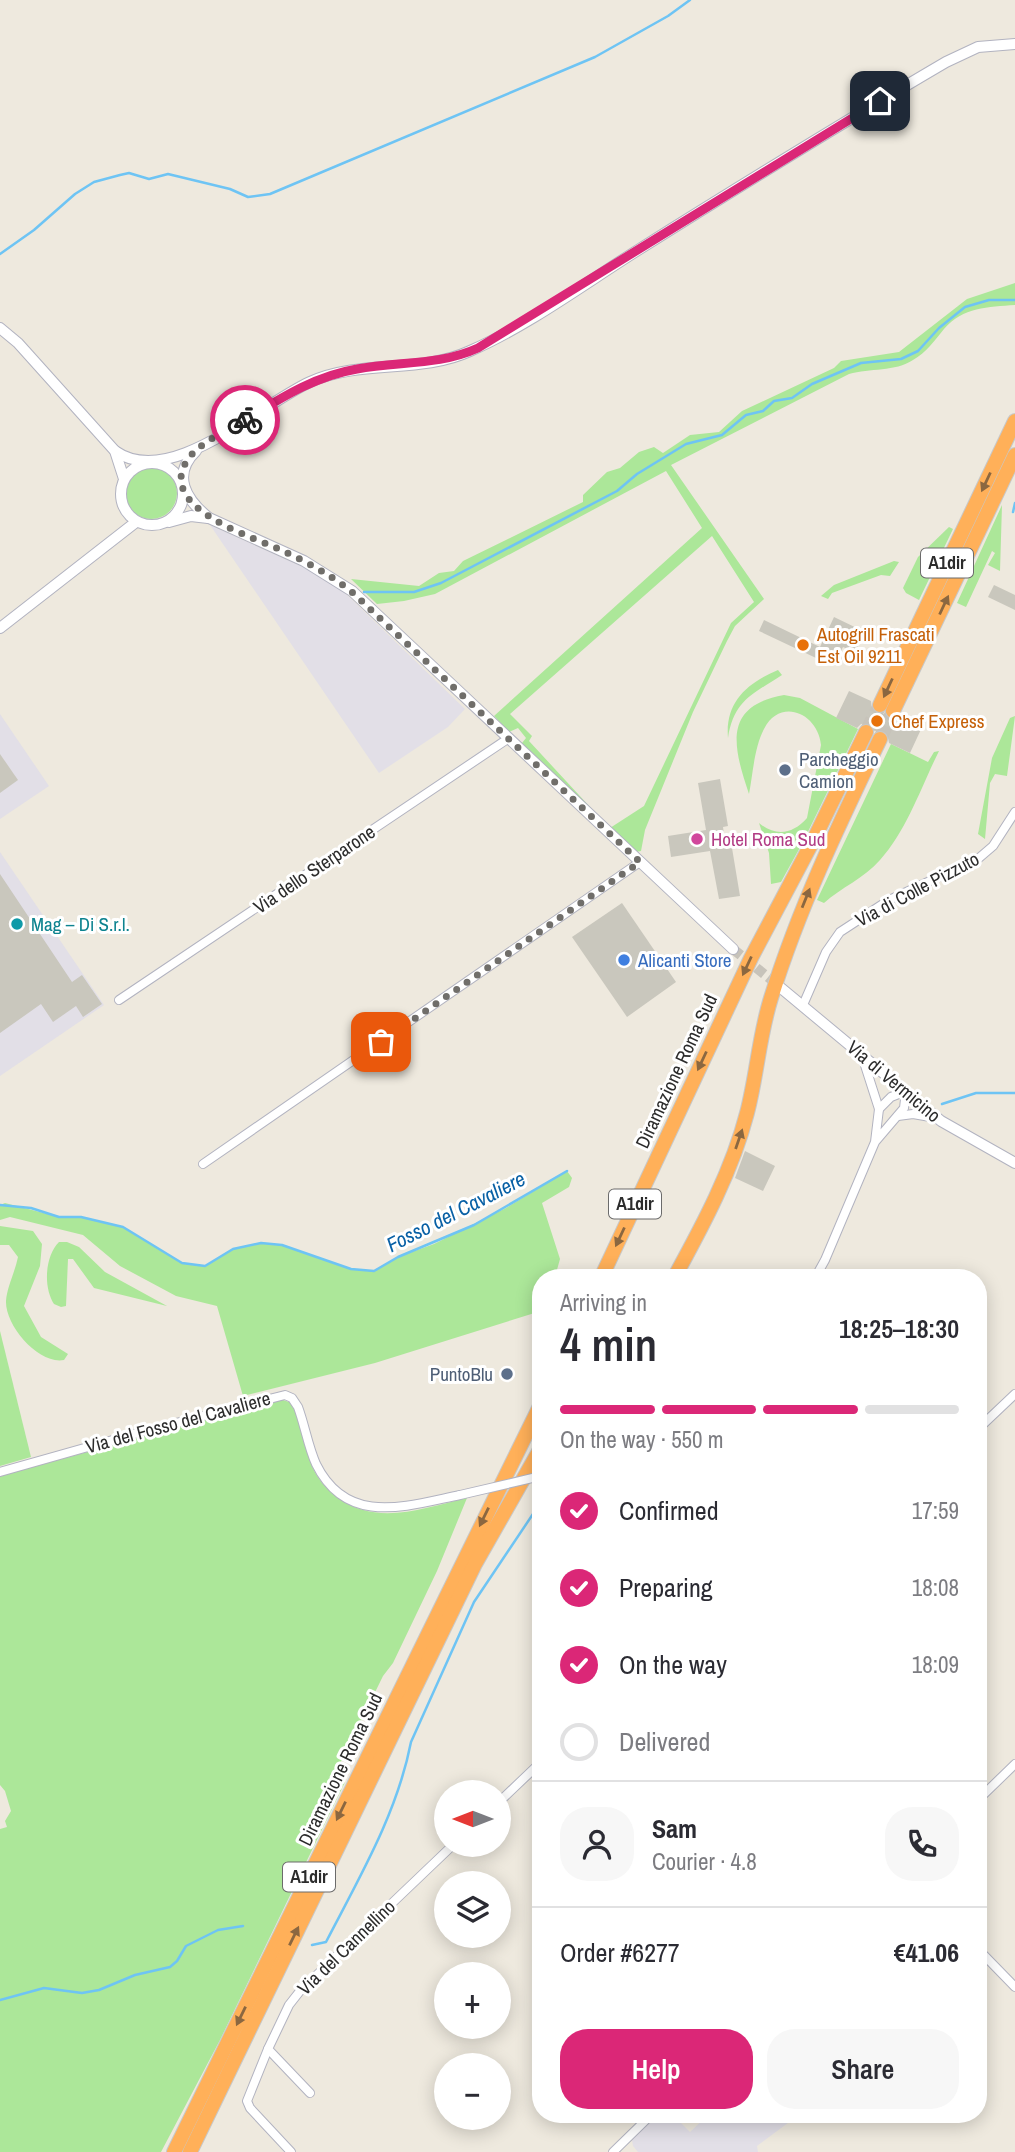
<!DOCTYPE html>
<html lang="en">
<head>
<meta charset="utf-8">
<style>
  :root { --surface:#fff; --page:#f7f7f7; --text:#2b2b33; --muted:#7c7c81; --line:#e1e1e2; --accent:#db2777 }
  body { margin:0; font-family:"Archivo Narrow",sans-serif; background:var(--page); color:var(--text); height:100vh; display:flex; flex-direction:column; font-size:26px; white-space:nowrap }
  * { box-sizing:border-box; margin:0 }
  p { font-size:23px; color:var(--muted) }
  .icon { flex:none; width:38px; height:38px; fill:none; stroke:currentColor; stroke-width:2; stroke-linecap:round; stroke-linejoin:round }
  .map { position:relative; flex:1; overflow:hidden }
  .side { position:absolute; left:532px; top:1269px; width:455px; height:854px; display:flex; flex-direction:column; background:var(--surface); border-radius:28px; box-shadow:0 4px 18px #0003 }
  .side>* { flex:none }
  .needle { width:46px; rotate:270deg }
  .controls { position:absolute; left:434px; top:1780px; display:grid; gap:14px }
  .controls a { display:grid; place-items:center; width:77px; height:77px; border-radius:50%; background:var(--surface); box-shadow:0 4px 18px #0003; font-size:35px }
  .pin { position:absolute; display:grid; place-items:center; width:60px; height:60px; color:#fff; margin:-30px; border-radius:14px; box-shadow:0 4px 10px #0006 }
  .courier { position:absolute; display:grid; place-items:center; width:70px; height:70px; margin:-35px; border:5px solid #db2777; border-radius:50%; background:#fff; color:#222; box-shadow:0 2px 9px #0007 }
  .headline em { font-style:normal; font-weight:600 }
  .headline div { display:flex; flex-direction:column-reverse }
  .headline { display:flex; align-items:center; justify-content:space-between; height:119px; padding:0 28px }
  h1 { font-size:46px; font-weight:600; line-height:52px }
  .bar { display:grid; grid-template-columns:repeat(4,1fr); gap:10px 7px; align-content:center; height:84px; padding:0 28px }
  .bar i { height:9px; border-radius:5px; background:var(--line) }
  .bar .current { background:var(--accent) }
  .bar p { grid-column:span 4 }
  .line { display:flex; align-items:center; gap:18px; padding:0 28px; border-top:2px solid var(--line) }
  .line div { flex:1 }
  .round { display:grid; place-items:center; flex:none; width:74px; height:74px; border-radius:28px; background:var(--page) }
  ol { padding:0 28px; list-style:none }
  li { display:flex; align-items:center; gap:21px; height:77px }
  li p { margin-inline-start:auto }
  li .icon { padding:7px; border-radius:50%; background:var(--accent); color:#fff; stroke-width:4 }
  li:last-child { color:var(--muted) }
  li i { width:38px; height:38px; border:4px solid var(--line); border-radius:50% }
  .cta { display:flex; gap:14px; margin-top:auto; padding:14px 28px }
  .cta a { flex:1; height:80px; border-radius:28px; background:var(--accent); color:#fff; font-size:28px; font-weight:600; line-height:80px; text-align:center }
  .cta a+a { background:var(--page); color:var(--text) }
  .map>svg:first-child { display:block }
</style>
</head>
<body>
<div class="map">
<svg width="1015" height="2152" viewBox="0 0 1015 2152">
  <rect width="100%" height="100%" fill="#eee9de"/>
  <!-- industrial -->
  <g fill="#e2dfe7">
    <path d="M210,525l95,43 39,24 121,117 -17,18 -69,46z"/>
    <path d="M0,714l49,72 -49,33z"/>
    <path d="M0,852l104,153 -104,71z"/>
    <path d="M652,2114h20l18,18 19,-18h91l-43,32 1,6h-120l-5,-6 -2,-12z"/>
  </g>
  <!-- green -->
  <g fill="#ace799">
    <path d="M1015,283v22c-27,2 -52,2 -71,24 -9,11 -18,24 -31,31 -18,12 -43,8 -64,14l-178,91 93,134 -29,27 -8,15 -34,71 -48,118 -4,21 -5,1 -26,-24 34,-22 87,-183 23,-21 -42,-66 -202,178 22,22 -3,5 74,80 -81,-78 4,-5 -8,-10 -9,4 -15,-16 208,-188 -36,-57 -231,123 -31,7 -27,3 -26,-25 68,7 20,-13 15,-2 9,-10 120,-59v-7l24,-23 13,-4 19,-16 15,-5 9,6 27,-18 29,-3 23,-21 92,-43 7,-7 58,-9 68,-53z"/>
    <circle cx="151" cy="493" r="26"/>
    <path d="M1002,505l-2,66 -12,-6 7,-12 -3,-2 -26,56 -9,-4z"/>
    <path d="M949,527l4,2 -34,71 -13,-7 -3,-5 15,-31z"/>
    <path d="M894,561l5,1 -9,14 -9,-1 -49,18 -4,6 -7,-3 13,-11z"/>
    <path d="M778,670l4,5c-29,19 -48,25 -54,63 -3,-36 19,-55 50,-68z"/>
    <path d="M784,695l16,3 58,31 -55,113 -22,40 -10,2 -2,-31 -10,-30c17,14 34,11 48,-5l14,-73c-3,-32 -41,-48 -57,-16 -10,19 -11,45 -15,65 -15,-45 -28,-88 35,-99z"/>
    <path d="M1015,716l-8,60 -12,-2 -5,9 -5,56 -7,-5 14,-76 18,-40z"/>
    <path d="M891,744l37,18 6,-10 5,-1c-18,36 -32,79 -59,109 -17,19 -38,27 -56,43l-7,-3z"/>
    <path d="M567,1171l5,7 -3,9 -27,16 18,56 -5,18 -14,1v33l-166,52 -132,33 -26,-90 -41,-10 -56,-30 -37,-31 -73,-18 -10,3v-15l5,-2 54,14h22l42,10 59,36 23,3 28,-17 28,-6 21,2 69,24 23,2 24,-14 36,-13 72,-36z"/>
    <path d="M0,1226l33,5 9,13 -2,22 -16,40 17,31 27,17 -4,6c-25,5 -59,-34 -58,-59 1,-14 9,-29 12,-44l-9,-12h-9z"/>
    <path d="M59,1242h8l12,5 26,25 62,34 -73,-18 -21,-29h-5l-2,47 -5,1 -7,-3c-11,-17 -9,-48 5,-62z"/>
    <path d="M0,1331l31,126 -31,9z"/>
    <path d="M280,1399l9,3c15,17 15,45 24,66 5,12 14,21 24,29 40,30 86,11 130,1l-30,73 -44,92 -10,13 -49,100 11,6 -125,258 -59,112h-161v-323l7,-2 -2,-6 6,-10 -6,-20 -5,-6v-309z"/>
  </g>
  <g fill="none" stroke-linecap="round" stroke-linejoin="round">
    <!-- stream -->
    <g stroke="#6ec4f4" stroke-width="2.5">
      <path d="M0,254l34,-24 41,-36 19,-12 26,-7 9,-2 20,6 19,-5 62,15 18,8 22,-3 325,-137 73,-41 22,-16"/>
      <path d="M1013,512l2,-9"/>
      <path d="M364,592h50l27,-9 176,-92 20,-17 49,-30 36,-9 24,-20 17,-4 11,-10 18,-3 20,-14 49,-21 40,-4 17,-8 21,-23 26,-21 24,-7h26"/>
      <path d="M942,1104l34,-11h39"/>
      <path d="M0,1205l31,3 28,9h22l42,10 59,36 23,3 28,-17 28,-6 21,2 69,24 23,2 24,-14 76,-32 93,-54"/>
      <path d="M312,1945l14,-3c33,-64 71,-128 85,-200l63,-140 67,-100"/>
      <path d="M0,2000l44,-12 38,5 17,-3 36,-15 35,-8 7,-6 9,-15 32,-16 25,-4"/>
    </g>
  </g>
  <!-- building -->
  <g fill="#c9c7bd">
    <path d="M994,585l21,10v15l-27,-13z"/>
    <path d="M834,617l31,15 -10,20 -12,-5 -10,19 -74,-35 5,-11 56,27z"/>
    <path d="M849,691l22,10 1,9 5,4h7l9,7 9,-6 21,10 -13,28 -21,-10 -2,-10 -3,-3 -9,1 -5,-8 -9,1 -4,4 -21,-10z"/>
    <path d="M0,754l18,26 -18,13z"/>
    <path d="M720,779l8,47 -5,1 3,22 6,-1 8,48 -21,3 -9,-48 -39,6 -3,-21 38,-6 -8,-47z"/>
    <path d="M0,874l72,108 10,-7 20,29 -19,13 -7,-11 -23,16 -12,-18 -41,29z"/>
    <path d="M622,903l54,79 -49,35 -55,-80z"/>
    <path d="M745,1151l30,15 -12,25 -28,-13z"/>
  </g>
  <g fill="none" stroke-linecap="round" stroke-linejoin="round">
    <!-- secondary-tunnel -->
    <path stroke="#c7c3ba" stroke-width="10" stroke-dasharray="10 5" stroke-linecap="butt" d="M733,949l46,37"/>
    <!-- highway-tunnel -->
    <g stroke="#c7c3ba" stroke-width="14" stroke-dasharray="14 7" stroke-linecap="butt">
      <path d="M866,732l14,-27"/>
      <path d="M880,739l13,-28"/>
    </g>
    <!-- street casing -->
    <g stroke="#b2b3c0" stroke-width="10">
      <g id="street">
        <path d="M119,1000l390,-262"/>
        <path d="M803,1005l23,-53 14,-20 49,-32 90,-42 14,-12 22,-34"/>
        <path d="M862,1056l17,53"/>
        <path d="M898,1116l15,-2 23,4"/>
        <path d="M203,1164l437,-302"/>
        <path d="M815,1278l10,-18 50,-118 29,-34 2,-17 -15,6 -12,12 -4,33"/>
        <path d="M978,1429l37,-35"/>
        <path d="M0,1472l141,-40 144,-37 7,3 6,9c7,19 10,39 18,57 31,63 90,42 144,31"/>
        <path d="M978,1800l37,-36"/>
        <path d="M499,1802l42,-40"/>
        <path d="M978,1949l37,38"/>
        <path d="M268,2049l-21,52 3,7 41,44"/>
        <path d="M310,2093l-42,-44 21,-44 11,-14 154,-147"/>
        <path d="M613,2152l39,-38"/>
      </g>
    </g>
    <!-- secondary casing -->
    <g stroke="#b2b3c0" stroke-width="12">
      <g id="secondary">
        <path d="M0,328l18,15 97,108 9,28"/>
        <path d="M115,451c55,39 144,-46 195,-69 51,-23 110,-8 160,-31 59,-26 114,-67 168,-101 102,-64 204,-127 308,-188l32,-15 37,-3"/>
        <path d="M196,451c-25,24 -10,49 13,67l95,43 48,30 381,358"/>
        <circle cx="152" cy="494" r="31"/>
        <path d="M169,522l22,-6 17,2"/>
        <path d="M0,628l136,-106"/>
        <path d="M781,988l160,133 74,42"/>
      </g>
    </g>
    <!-- highway casing -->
    <g stroke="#c8c8c8" stroke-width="16">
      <g id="highway">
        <path d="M880,705l135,-284"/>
        <path d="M893,711l122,-256"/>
        <path d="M601,1278l150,-320 64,-121 51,-105"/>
        <path d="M674,1278c29,-53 58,-107 73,-165 10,-38 12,-77 24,-115 28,-90 68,-174 109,-259"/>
        <path d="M174,2152l367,-748"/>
        <path d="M190,2152l285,-588 66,-116"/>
      </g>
    </g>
    <!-- street -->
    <use href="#street" stroke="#fff" stroke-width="8"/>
    <!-- secondary -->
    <use href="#secondary" stroke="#fff" stroke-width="10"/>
    <!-- highway -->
    <use href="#highway" stroke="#ffb059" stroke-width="14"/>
    <!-- street-bridge casing -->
    <g stroke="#b2b3c0" stroke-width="10" stroke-linecap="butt">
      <path id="street-bridge" d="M460,1495l81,-19"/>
    </g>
    <!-- street-bridge -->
    <use href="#street-bridge" stroke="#fff" stroke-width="8"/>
  </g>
  <!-- one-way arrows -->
  <defs><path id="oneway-solid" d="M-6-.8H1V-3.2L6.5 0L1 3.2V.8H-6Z" transform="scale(1.75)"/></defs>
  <g fill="#8b6740">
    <use href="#oneway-solid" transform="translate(986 482) rotate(115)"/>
    <use href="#oneway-solid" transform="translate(944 605) rotate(-65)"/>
    <use href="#oneway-solid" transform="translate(888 688) rotate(115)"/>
    <use href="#oneway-solid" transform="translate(806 898) rotate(-68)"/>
    <use href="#oneway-solid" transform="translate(747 966) rotate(115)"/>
    <use href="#oneway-solid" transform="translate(702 1061) rotate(115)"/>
    <use href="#oneway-solid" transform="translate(739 1139) rotate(-71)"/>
    <use href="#oneway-solid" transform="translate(620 1237) rotate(115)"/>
    <use href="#oneway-solid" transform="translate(484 1517) rotate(116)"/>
    <use href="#oneway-solid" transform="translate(341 1811) rotate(116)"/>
    <use href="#oneway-solid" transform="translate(294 1936) rotate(-64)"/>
    <use href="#oneway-solid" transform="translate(241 2016) rotate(116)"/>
  </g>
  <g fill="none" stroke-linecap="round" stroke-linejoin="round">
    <!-- done -->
    <path stroke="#706e6a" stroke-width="7" stroke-dasharray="0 12.6" d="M245,420c-18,11 -45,22 -57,39 -34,49 66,78 95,92 24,11 48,24 69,41l288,270 -259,180"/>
    <!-- route -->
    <path stroke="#db2777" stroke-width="9" d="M245,420c36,-22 70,-44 112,-51 41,-8 82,-3 121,-21l402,-247"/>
  </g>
  <!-- markers -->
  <g fill="#e8710a" stroke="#fff" stroke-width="2.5">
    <circle cx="803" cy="645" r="7"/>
    <circle cx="877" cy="721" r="7"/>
  </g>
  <g fill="#5c6f8a" stroke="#fff" stroke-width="2.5">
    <circle cx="785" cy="770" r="7"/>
    <circle cx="507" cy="1374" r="7"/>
  </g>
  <circle fill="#d1479c" stroke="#fff" stroke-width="2.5" cx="697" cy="839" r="7"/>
  <circle fill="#0f9aa8" stroke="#fff" stroke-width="2.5" cx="17" cy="924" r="7"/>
  <circle fill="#3f7fe0" stroke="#fff" stroke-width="2.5" cx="624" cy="960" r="7"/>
  <g text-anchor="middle" stroke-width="6" stroke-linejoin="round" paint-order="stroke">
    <!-- shield labels -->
    <g fill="#fff" stroke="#6b6b6b" stroke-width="2">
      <rect x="921" y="548.5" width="52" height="29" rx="5"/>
      <rect x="609" y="1189.5" width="52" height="29" rx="5"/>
      <rect x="283" y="1862.5" width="52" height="29" rx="5"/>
    </g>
    <g font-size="18" font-weight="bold" fill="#2c2c2c">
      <text x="947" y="569">A1dir</text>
      <text x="635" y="1210">A1dir</text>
      <text x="309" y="1883">A1dir</text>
    </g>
    <!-- food labels -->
    <g font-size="19" fill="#c56008" stroke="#fff" text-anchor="start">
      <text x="817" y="641">Autogrill Frascati<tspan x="817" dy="22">Est Oil 9211</tspan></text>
      <text x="891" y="728">Chef Express</text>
    </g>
    <!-- service labels -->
    <g font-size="19" fill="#4e5e75" stroke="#fff" text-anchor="start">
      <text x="799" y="766">Parcheggio<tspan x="799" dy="22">Camion</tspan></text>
      <text x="493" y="1381" text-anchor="end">PuntoBlu</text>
    </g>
    <!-- hotel labels -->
    <g font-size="19" fill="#b23c85" stroke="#fff" text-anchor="start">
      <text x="711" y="846">Hotel Roma Sud</text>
    </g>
    <!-- street labels -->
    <g font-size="19" fill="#2c2c2c" stroke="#fff">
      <text transform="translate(314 869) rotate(-34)" y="7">Via dello Sterparone</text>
      <text transform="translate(917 889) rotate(-28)" y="7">Via di Colle Pizzuto</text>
      <text transform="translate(676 1071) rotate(-65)" y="7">Diramazione Roma Sud</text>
      <text transform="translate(894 1081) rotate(40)" y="7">Via di Vermicino</text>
      <text transform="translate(178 1422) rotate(-15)" y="7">Via del Fosso del Cavaliere</text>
      <text transform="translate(340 1769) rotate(-64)" y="7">Diramazione Roma Sud</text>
      <text transform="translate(346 1947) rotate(-44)" y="7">Via del Cannellino</text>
    </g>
    <!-- culture labels -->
    <g font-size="19" fill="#0d838f" stroke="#fff" text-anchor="start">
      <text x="31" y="931">Mag – Di S.r.l.</text>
    </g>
    <!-- shop labels -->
    <g font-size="19" fill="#366cbe" stroke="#fff" text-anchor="start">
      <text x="638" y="967">Alicanti Store</text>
    </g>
    <!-- water labels -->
    <g font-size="21" font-style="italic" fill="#0860a5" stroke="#fff">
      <text transform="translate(456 1212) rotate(-27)" y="7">Fosso del Cavaliere</text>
    </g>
  </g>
</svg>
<div class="controls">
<a><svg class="needle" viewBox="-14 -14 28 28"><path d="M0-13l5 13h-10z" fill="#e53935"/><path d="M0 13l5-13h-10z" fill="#7c7c81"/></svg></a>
<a><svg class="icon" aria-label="layers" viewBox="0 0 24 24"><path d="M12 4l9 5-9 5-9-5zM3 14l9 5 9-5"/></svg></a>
<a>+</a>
<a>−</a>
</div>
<div class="pin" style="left:381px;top:1042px;background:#ea580c"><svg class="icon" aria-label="bag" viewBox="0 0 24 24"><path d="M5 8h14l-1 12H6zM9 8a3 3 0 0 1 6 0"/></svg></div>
<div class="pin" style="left:880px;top:101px;background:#1f2937"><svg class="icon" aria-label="home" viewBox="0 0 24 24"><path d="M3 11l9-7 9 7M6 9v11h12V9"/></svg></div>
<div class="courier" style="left:245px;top:420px"><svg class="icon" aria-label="bike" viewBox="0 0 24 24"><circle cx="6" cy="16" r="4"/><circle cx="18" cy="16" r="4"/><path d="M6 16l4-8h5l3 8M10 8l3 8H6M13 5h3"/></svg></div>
<section class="side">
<div class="headline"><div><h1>4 min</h1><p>Arriving in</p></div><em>18:25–18:30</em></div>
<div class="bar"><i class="current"></i><i class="current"></i><i class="current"></i><i></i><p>On the way · 550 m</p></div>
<ol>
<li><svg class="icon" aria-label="check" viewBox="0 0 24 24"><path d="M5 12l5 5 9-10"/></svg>Confirmed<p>17:59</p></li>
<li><svg class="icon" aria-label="check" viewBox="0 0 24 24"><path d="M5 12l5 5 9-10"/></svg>Preparing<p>18:08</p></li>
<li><svg class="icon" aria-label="check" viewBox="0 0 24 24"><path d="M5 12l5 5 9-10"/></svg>On the way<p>18:09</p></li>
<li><i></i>Delivered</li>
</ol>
<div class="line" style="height:126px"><a class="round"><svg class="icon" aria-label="person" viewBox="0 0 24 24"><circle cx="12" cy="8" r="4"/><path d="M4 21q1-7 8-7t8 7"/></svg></a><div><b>Sam</b><p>Courier · 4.8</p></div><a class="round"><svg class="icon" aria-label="phone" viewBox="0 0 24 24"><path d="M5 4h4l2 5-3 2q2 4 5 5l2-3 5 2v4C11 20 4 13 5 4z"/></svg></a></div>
<div class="line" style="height:91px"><div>Order #6277</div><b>€41.06</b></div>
<div class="cta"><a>Help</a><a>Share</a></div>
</section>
</div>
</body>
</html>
